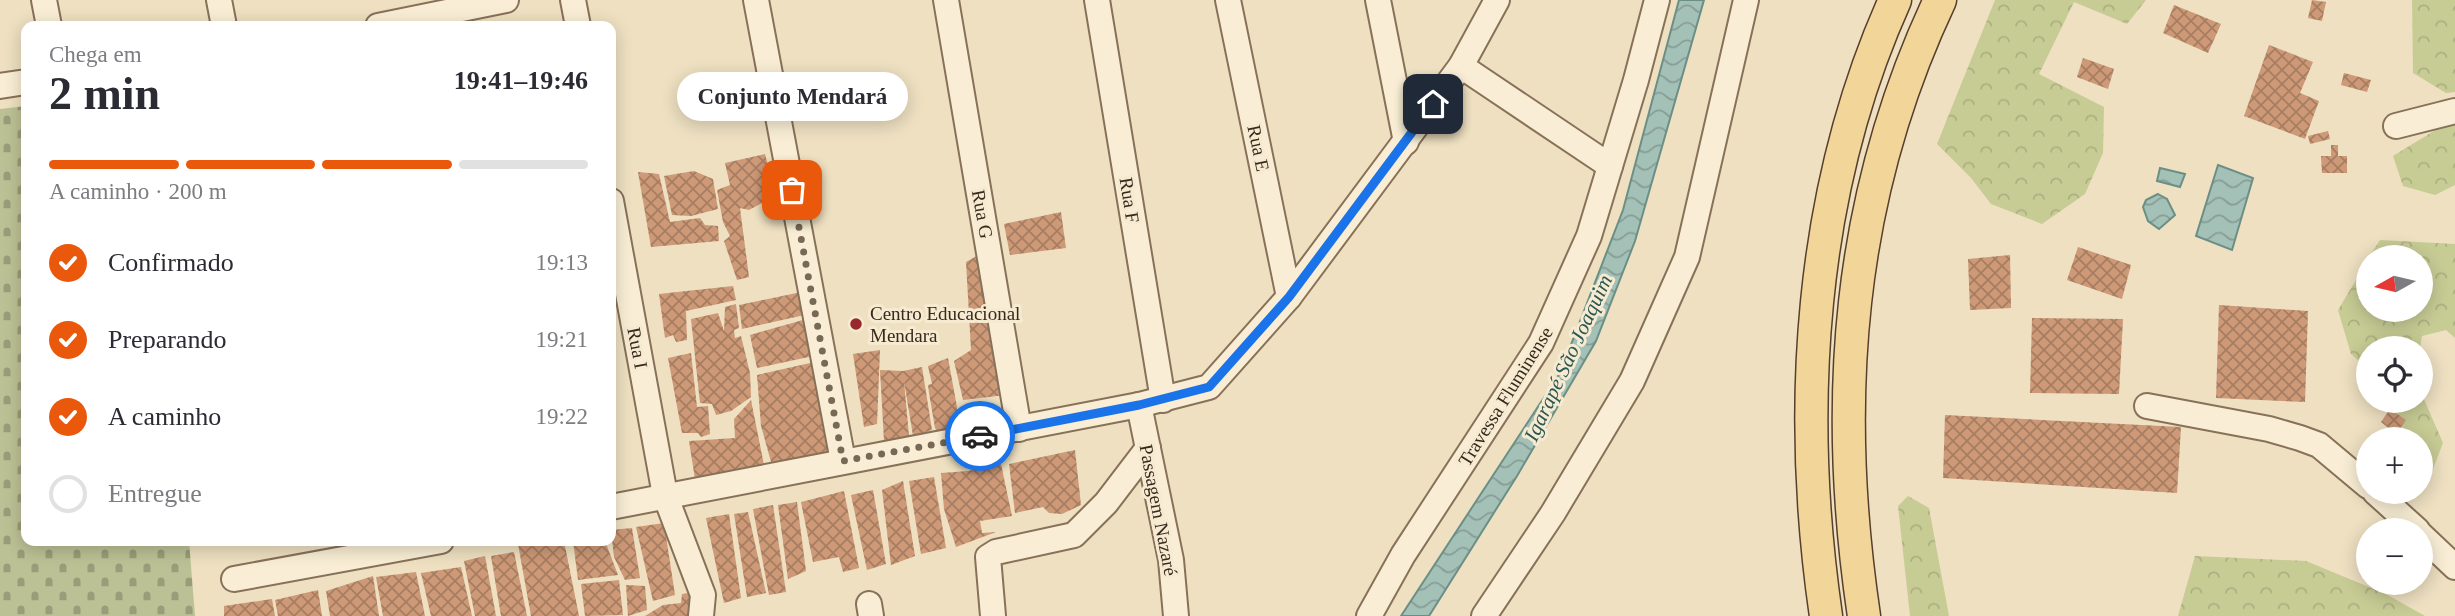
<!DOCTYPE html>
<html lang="pt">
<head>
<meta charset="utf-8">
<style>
  :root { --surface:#fff; --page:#f2f2f3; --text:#2b2b33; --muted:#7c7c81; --line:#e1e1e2; --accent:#ea580c }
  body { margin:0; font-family:"Times New Roman",serif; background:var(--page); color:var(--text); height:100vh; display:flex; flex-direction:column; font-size:26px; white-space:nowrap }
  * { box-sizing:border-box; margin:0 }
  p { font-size:23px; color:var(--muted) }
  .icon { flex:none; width:38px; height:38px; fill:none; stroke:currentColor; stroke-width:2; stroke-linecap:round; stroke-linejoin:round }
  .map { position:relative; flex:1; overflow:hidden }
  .panel { position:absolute; left:21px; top:21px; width:595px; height:525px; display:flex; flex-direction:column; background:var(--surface); border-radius:14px; box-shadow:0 4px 18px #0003 }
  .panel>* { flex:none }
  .needle { width:46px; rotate:262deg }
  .tools { position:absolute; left:2356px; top:245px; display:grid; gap:14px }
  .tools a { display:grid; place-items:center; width:77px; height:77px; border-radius:50%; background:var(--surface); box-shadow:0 4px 18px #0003; font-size:35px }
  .pin { position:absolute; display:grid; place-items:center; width:60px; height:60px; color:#fff; margin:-30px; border-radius:14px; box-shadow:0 4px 10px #0006 }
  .courier { position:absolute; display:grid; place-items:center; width:70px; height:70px; margin:-35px; border:5px solid #1a73e8; border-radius:50%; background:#fff; color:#222; box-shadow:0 2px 9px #0007 }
  .bubble { position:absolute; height:49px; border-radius:24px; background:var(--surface); box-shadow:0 4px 18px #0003; font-size:23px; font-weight:800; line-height:49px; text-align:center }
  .overview em { font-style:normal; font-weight:800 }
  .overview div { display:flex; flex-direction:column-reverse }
  .overview { display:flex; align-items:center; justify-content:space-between; height:119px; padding:0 28px }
  h1 { font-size:46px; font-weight:800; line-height:52px }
  .bar { display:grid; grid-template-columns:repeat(4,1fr); gap:10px 7px; align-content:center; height:84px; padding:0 28px }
  .bar i { height:9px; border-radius:5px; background:var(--line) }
  .bar .active { background:var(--accent) }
  .bar p { grid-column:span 4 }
  ol { padding:0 28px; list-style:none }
  li { display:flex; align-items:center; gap:21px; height:77px }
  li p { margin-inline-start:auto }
  li .icon { padding:7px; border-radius:50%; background:var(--accent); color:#fff; stroke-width:4 }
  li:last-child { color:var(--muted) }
  li i { width:38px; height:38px; border:4px solid var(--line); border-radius:50% }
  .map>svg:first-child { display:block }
</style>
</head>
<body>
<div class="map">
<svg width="2455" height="616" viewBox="0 0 2455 616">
  <defs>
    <pattern id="forest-crowns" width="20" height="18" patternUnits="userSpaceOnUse" patternTransform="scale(1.75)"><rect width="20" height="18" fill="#c7cc95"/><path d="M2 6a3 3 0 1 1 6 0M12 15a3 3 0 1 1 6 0" fill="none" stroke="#acaf80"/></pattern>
    <pattern id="cemetery-stones" width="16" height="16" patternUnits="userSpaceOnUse" patternTransform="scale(1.75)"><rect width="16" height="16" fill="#bcc195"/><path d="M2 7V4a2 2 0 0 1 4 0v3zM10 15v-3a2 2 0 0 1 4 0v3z" fill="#9a9d79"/></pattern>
    <pattern id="water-waves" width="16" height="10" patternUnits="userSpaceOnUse" patternTransform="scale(1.75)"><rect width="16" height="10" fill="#a4c1b8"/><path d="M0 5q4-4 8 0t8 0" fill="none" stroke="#879d95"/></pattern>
    <pattern id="building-cross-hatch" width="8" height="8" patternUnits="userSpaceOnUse" patternTransform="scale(1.75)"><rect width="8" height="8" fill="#cd9977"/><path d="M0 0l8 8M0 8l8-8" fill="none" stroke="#a77d61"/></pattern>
  </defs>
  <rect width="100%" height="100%" fill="#eee0c1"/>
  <!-- forest -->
  <g fill="url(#forest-crowns)">
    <path d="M1995,0h151l-19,24 -53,-22 -35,72 65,33 -1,46 -18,41 -43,30 -51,-20 -20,-26 -34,-34z"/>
    <path d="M2412,0h43v92l-9,1 -33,-20z"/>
    <path d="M2455,118v67l-20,10 -32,-9 -10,-30z"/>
    <path d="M2380,240l75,4v94l-9,-8 -24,6 -2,12h-52v21l-17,-15 -13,-44 30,-50v50h52v-53h-51z"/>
    <path d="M2420,390l23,53 -13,34h-10v-38h-26l-6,-20 4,-18h28z"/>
    <path d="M1908,496l21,12 20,108h-39l-12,-110z"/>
    <path d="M2195,556l111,5 80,33 39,22h-247z"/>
  </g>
  <!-- cemetery -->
  <path fill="url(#cemetery-stones)" d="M26,106v435h163l6,75h-195v-507z"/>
  <!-- water -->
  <g fill="url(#water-waves)" stroke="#6b8f85" stroke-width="2">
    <path d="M1679,0h25l-69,241 -39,100 -79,135 -88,140h-28l159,-243 63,-163z"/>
    <path d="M2218,165l35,13 -21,72 -36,-14z"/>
    <path d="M2160,168l25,6 -5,13 -23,-6z"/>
    <path d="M2158,194l9,5 8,16 -16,14 -11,-8 -5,-14 3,-7z"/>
  </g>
  <!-- building -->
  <g fill="url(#building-cross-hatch)">
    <path d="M2312,0l14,2 -4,19 -14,-3z"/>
    <path d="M2174,5l47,19 -13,29 -45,-20z"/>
    <path d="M2269,45l44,17 -13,31 19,8 -14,38 -61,-23z"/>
    <path d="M2083,58l31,11 -6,20 -31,-12z"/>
    <path d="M2344,73l27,7 -4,12 -26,-7z"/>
    <path d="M2328,131l2,8 -20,5 -2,-8z"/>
    <path d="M2331,145h7v11h9v17h-25l-1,-17h10z"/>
    <path d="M765,154l9,33 -7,13 -5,3 -13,7 -9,-2 9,69 -12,3 -13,-39 6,-5 -7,-14 -6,-32 13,-5 -5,-22z"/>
    <path d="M694,171l19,8 5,30 -27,7 -19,-1 -8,-39z"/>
    <path d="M638,172l21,2 11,48 30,-4 5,7 13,1 1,15 -68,6z"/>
    <path d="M1061,212l5,36 -56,7 -6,-31z"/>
    <path d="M2078,247l53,18 -9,34 -55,-19z"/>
    <path d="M982,253l24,142 -43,5 -9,-39 17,-11 -5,-88z"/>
    <path d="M2010,255l1,53 -41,2 -2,-51z"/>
    <path d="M733,286l3,14 -50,11 1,29 -11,2 -3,-7 -8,3 -6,-44z"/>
    <path d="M806,291l3,23 -67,15 -3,-24z"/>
    <path d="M736,304l3,24 -5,2 1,8 6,-2 9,37 1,24 -20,14 -15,4 -4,-11 -12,-1 -9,-84 27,-6 6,18 1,-24z"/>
    <path d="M2219,305l89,6 -3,91 -89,-4z"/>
    <path d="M810,318l8,37 -61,13 -7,-33z"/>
    <path d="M2032,318l91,1 -4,75 -89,-1z"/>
    <path d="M880,350l-3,74 -13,3 -11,-73z"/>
    <path d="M691,353l6,54 11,-1 2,28 -9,3 -3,-4h-16l-14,-75z"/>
    <path d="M948,358l13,71 -22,5 -4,-6 -6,-35 -1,-8 4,-1 -4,-18z"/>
    <path d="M819,361l18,92 -64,16 -12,-43 -4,-51z"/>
    <path d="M922,367l10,63 -19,6 -9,-55 5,55 -25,5 -4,-71 23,1z"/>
    <path d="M751,400l14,70 -70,9 -6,-38 46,-3 -1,-19z"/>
    <path d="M2390,409l16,11 -10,14 -15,-12z"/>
    <path d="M1945,415l236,12 -4,66 -234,-15z"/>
    <path d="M1075,450l6,55 -19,9 -13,-1 -6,-6 -28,6 -6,-49z"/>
    <path d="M1001,464l11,52 -32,5 2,12 14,-1 -40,15 -12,-38 -3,-36 27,-2z"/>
    <path d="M934,477l12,71 -25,6 -12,-73z"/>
    <path d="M903,481l12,75 -24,9 -9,-75z"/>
    <path d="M873,490l13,74 -19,6 -16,-75z"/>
    <path d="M844,491l15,77 -16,4 -4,-15 -26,5 -12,-60z"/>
    <path d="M797,502l9,69 -18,8 -10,-74z"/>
    <path d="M773,505l13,87 -17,3 -16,-86z"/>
    <path d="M748,512l18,81 -19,4 -13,-83z"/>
    <path d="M729,514l12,84 -17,5 -18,-85z"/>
    <path d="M664,523l11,72 -22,6 -17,-74z"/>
    <path d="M632,528l8,50 -15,2 -11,-23 -3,-27z"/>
    <path d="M541,541h23l15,75h-48l-13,-72z"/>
    <path d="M573,541h32l13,34 -40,5z"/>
    <path d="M514,552l13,64h-26l-10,-60z"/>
    <path d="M485,556l11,60h-21l-11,-55z"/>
    <path d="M461,567l11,49h-41l-10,-43z"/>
    <path d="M416,572l9,44h-42l-7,-39z"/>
    <path d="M373,576l6,40h-49l-4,-25z"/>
    <path d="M619,580l4,35 -38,1 -4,-32z"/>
    <path d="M626,585l19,1 2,24 -19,6z"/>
    <path d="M318,590l4,26h-44l-3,-16z"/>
    <path d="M695,592l-4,24h-46l18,-11 18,-2 1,-9z"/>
    <path d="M272,599l3,17h-51v-10z"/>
  </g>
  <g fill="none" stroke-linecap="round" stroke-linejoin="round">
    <!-- minor casing -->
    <g stroke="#887159" stroke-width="28">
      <g id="minor">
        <path d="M44,0l5,26"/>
        <path d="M219,0l5,26"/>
        <path d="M573,0l5,26"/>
        <path d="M756,0l87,461"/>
        <path d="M946,0l73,429"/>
        <path d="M1097,0l66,400"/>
        <path d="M1228,0l61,297"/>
        <path d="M1378,0l28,142"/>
        <path d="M378,26l128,-26"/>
        <path d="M1461,66l149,100"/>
        <path d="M0,86l26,-4"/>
        <path d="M2396,126l59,-15"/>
        <path d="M611,201l54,294 38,100 -2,21"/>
        <path d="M1139,405l32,155 5,56"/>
        <path d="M2147,406l122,23 31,9 19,7 49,41"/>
        <path d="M2375,492l42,38"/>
        <path d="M611,507l528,-102 70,-18 80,-90 172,-231 36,-66"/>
        <path d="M2420,534l35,33"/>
        <path d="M234,579l207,-38"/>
        <path d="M869,604l2,12"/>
        <path d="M993,616l-5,-59 8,-5 78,-17 32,-32 42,-55"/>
        <path d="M1369,616l34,-61 138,-212 48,-107 47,-156 21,-80"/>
        <path d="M1484,616l69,-103 79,-132 55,-124 59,-257"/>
      </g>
    </g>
    <!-- major casing -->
    <g stroke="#563f2d" stroke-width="35">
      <g id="major">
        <path d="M1826,616c-30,-206 -17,-425 69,-616"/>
        <path d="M1864,616c-32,-214 -17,-419 76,-616"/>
      </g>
    </g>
    <!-- minor -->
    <use href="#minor" stroke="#f9eed5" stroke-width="24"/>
    <!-- major -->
    <use href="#major" stroke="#f2d599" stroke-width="32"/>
  </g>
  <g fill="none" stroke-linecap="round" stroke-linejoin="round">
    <!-- done -->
    <path stroke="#786956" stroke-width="7" stroke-dasharray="0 12.6" d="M792,190l51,271 137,-25"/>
    <!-- route -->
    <path stroke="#1a73e8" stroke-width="9" d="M980,436l159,-31 70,-18 80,-90 144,-193"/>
  </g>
  <!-- markers -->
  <circle fill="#98282b" stroke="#f6ead1" stroke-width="2.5" cx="856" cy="324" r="7"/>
  <g text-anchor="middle" stroke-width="6" stroke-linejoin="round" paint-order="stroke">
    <!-- street labels -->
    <g font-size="19" fill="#38291d" stroke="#f6ead1">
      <text transform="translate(1259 148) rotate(78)" y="7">Rua E</text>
      <text transform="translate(1130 200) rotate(81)" y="7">Rua F</text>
      <text transform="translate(983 214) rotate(80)" y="7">Rua G</text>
      <text transform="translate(638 348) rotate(79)" y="7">Rua I</text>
      <text transform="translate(1505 396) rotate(-58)" y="7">Travessa Fluminense</text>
      <text transform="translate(1159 510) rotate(79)" y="7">Passagem Nazaré</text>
    </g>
    <!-- poi labels -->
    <g font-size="19" fill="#38291d" stroke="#f6ead1" text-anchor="start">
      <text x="870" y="320">Centro Educacional<tspan x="870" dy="22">Mendara</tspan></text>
    </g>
    <!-- water labels -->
    <g font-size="21" font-style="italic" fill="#2c5854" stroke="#f6ead1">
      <text transform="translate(1568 358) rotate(-65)" y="7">Igarapé São Joaquim</text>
    </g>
  </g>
</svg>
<div class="tools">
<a><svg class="needle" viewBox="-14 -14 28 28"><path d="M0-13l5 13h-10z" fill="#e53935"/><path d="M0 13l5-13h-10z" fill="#7c7c81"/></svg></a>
<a><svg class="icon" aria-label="locate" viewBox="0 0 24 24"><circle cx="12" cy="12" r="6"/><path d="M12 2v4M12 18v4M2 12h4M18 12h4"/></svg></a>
<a>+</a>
<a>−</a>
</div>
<div class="pin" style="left:792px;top:190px;background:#ea580c"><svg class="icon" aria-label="bag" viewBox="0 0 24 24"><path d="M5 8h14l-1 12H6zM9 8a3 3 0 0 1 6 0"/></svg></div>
<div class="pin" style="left:1433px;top:104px;background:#1f2937"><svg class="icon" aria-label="home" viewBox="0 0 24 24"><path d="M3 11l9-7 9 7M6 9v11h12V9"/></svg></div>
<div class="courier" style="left:980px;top:436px"><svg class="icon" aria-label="car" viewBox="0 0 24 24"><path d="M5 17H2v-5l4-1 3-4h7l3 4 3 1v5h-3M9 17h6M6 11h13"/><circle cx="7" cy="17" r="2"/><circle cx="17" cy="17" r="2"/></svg></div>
<div class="bubble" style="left:677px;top:72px;width:231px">Conjunto Mendará</div>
<section class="panel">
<div class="overview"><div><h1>2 min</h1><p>Chega em</p></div><em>19:41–19:46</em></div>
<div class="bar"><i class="active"></i><i class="active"></i><i class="active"></i><i></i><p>A caminho · 200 m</p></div>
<ol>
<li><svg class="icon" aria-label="check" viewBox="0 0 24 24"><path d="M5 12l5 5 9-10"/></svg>Confirmado<p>19:13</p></li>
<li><svg class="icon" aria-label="check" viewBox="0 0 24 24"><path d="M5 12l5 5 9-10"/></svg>Preparando<p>19:21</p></li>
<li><svg class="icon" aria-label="check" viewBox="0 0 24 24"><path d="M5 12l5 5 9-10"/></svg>A caminho<p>19:22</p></li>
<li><i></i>Entregue</li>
</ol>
</section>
</div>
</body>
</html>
